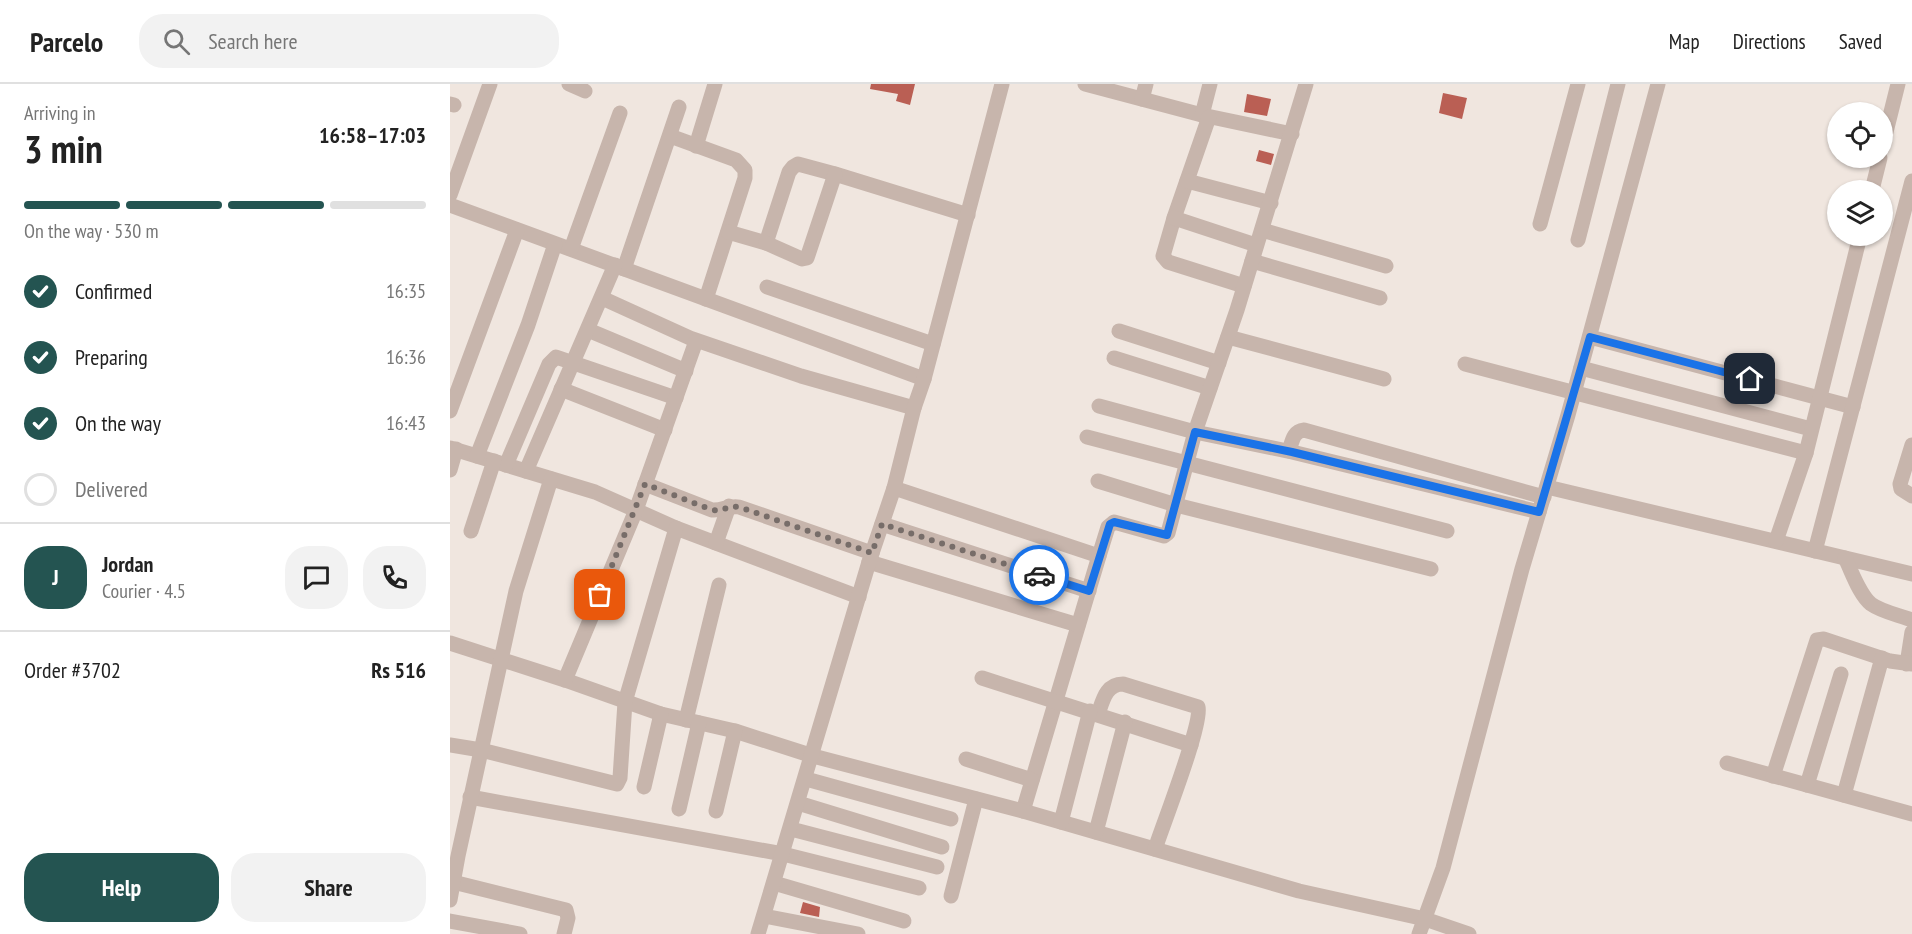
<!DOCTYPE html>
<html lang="en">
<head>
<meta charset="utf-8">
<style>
  :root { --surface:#fff; --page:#f2f2f2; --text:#222; --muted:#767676; --line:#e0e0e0; --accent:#245451 }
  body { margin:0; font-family:"PT Sans Narrow",sans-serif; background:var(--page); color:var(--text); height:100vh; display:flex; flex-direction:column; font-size:22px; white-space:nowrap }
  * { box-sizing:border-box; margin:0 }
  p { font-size:20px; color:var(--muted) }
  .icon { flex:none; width:33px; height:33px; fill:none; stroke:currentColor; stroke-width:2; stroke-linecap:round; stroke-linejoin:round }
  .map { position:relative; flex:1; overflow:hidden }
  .sheet { display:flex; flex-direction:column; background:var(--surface); width:450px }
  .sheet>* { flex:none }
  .buttons { position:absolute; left:1377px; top:18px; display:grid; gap:12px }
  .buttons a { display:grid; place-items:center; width:66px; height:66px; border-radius:50%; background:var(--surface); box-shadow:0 2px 4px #0004; font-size:30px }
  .pin { position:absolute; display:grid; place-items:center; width:51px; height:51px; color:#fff; margin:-26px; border-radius:12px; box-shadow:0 3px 9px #0006 }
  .courier { position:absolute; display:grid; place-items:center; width:60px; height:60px; margin:-30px; border:4px solid #1a73e8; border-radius:50%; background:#fff; color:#222; box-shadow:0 2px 8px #0007 }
  .headline em { font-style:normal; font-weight:700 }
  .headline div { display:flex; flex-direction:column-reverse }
  .headline { display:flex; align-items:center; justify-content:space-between; height:102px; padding:0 24px }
  h1 { font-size:39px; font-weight:700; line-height:45px }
  .bar { display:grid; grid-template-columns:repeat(4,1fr); gap:9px 6px; align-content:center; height:72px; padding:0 24px }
  .bar i { height:8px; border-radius:4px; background:var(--line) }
  .bar .active { background:var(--accent) }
  .bar p { grid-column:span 4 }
  .line { display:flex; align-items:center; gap:15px; padding:0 24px; border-top:2px solid var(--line) }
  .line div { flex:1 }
  .round { display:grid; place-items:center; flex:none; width:63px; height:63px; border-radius:24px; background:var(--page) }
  ol { padding:0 24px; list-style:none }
  li { display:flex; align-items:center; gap:18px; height:66px }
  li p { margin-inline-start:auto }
  li .icon { padding:6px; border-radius:50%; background:var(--accent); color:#fff; stroke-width:4 }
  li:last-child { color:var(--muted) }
  li i { width:33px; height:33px; border:3px solid var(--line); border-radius:50% }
  .primary-button { display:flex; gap:12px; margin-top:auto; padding:12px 24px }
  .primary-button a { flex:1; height:69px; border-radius:24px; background:var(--accent); color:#fff; font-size:24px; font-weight:700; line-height:69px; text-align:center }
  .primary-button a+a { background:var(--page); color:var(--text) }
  header { display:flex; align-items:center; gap:36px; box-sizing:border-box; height:84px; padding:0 30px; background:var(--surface); border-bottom:2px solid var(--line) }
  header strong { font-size:28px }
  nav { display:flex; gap:33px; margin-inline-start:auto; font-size:21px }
  .search { width:420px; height:54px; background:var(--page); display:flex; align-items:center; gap:15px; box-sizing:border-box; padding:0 21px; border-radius:24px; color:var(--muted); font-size:22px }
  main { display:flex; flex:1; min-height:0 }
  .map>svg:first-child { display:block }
</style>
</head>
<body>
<header>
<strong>Parcelo</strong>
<div class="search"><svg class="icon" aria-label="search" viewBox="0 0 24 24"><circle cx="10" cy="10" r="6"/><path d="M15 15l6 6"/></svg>Search here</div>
<nav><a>Map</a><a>Directions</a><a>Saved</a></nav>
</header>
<main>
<section class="sheet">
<div class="headline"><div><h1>3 min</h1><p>Arriving in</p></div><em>16:58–17:03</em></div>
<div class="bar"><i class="active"></i><i class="active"></i><i class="active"></i><i></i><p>On the way · 530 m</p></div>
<ol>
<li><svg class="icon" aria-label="check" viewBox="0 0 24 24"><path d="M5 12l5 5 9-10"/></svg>Confirmed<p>16:35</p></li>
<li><svg class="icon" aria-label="check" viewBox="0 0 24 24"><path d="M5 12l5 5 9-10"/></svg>Preparing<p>16:36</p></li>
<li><svg class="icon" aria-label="check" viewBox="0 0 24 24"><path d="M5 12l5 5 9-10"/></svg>On the way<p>16:43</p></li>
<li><i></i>Delivered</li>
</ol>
<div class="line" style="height:108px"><b class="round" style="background:var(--accent);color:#fff">J</b><div><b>Jordan</b><p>Courier · 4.5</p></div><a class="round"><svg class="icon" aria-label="chat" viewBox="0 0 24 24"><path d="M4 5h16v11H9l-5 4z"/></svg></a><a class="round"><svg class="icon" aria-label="phone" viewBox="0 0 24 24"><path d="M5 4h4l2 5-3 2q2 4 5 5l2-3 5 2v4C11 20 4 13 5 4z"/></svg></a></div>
<div class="line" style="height:78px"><div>Order #3702</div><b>Rs 516</b></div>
<div class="primary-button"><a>Help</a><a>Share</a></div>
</section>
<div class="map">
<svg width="1462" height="850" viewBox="0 0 1462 850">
  <rect width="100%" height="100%" fill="#f0e6df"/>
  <!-- building -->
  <g fill="#ba5f54">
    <path d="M421,0h44l-5,21 -14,-4 2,-7 -28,-5z"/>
    <path d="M993,9l24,5 -5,21 -23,-6z"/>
    <path d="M797,10l24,5 -4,17 -23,-4z"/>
    <path d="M809,66l15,4 -3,11 -15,-4z"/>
    <path d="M353,818l17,5 -1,10 -19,-4z"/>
  </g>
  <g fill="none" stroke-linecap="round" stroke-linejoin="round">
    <!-- minor -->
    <g stroke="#c7b5ac" stroke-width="15">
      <path d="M119,0l16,7"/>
      <path d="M635,0l117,31 90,19"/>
      <path d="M692,15l4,-15"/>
      <path d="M0,20l4,1"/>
      <path d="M752,31l8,-31"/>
      <path d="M759,33l-35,101 -11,38 5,6 76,24"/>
      <path d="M220,52l66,24 9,10v8l-39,121"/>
      <path d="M246,62l19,-62"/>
      <path d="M1432,64l16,-64"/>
      <path d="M737,97l84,22"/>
      <path d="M1422,106l8,-32"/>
      <path d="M0,111l40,-111"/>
      <path d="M0,121l474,174"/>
      <path d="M724,134l82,27"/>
      <path d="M1090,140l38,-140"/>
      <path d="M812,146l124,36"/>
      <path d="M278,148l38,11 23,-71 4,-5 5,-3 37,10 133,41"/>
      <path d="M1128,156l40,-156"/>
      <path d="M316,159l36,16 5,-1 28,-84"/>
      <path d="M121,165l49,-136"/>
      <path d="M802,177l128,37"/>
      <path d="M174,185l55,-162"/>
      <path d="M317,203l166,57"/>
      <path d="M152,214l88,40 111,38 113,32"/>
      <path d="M138,246l98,41"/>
      <path d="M669,247l100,32"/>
      <path d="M778,253l156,42"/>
      <path d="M1140,253l263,70"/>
      <path d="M664,274l96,30"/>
      <path d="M1015,280l341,89"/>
      <path d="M1131,284l230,61"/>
      <path d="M111,305l104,41"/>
      <path d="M649,322l96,26 97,20 247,60"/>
      <path d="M0,327l67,-181"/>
      <path d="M637,353l360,94"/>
      <path d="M1462,361l-12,39 1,5 11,7"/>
      <path d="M0,364l145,44 81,36 183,69"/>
      <path d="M839,367c3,-9 4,-20 15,-21l240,67"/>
      <path d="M27,372l51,-131 27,-81"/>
      <path d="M56,381l43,-101 7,-7 120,41"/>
      <path d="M0,386l6,-21"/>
      <path d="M76,387l89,-206"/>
      <path d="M648,397l78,24 255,64"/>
      <path d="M195,400l67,26c10,1 17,-5 27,-3l133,46"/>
      <path d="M1097,403l365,87"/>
      <path d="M444,404l205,68 -76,255"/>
      <path d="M432,440l207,67"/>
      <path d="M21,447l23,-70"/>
      <path d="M1326,457l30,-88 54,-217"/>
      <path d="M266,459l13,-37"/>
      <path d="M1365,467l97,-370"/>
      <path d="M649,472l9,-29 6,-5 50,14 4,-3 27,-101 42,-122 69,-226"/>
      <path d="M1395,474c7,14 14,36 26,46 11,8 28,11 41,16"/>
      <path d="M419,478l209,63"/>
      <path d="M0,559l115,37 96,34 74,17 78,25 210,55 276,80 126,28 44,15"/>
      <path d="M1457,580l5,-32"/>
      <path d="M532,594l209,67"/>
      <path d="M115,596l71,-170 60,-169"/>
      <path d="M648,630c5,-14 8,-30 25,-30l75,23c5,16 -36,120 -43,142"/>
      <path d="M236,636l33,-135"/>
      <path d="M0,661l31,5 136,34 3,-6 5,-76 51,-174"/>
      <path d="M516,675l66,21"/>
      <path d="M1277,679l185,51"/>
      <path d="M1323,692l44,-136 7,-1 66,22 22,3"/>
      <path d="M356,695l145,40"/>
      <path d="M1357,701l34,-111"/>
      <path d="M194,703l17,-73"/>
      <path d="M1394,711l38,-137"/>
      <path d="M20,713l313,57 136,34"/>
      <path d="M348,719l144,44"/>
      <path d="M229,725l20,-86"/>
      <path d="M266,727l19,-80"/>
      <path d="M611,738l29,-111"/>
      <path d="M341,745l146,38"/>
      <path d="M646,748l29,-110"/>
      <path d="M3,798l113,28 2,8 -4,16"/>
      <path d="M324,799l130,38"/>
      <path d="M501,812l25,-97"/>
      <path d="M0,816l8,-44 58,-265 35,-112"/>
      <path d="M314,832l94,18"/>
      <path d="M0,837l70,13"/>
      <path d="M308,850l111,-372 25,-74 20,-80 10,-29 78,-295"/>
      <path d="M969,850l24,-66 79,-299 46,-154 90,-331"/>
    </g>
  </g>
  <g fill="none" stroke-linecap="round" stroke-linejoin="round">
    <!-- done -->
    <path stroke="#776d69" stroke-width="6" stroke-dasharray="0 10.8" d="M150,511l45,-111 67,26c10,2 17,-5 27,-3l133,46 10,-29 157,51"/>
    <!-- route -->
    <path stroke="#1a73e8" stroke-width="8" d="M589,491l50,16 21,-67 4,-2 53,13 28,-103 97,20 247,60 51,-175 160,42"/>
  </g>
</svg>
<div class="buttons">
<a><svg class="icon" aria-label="locate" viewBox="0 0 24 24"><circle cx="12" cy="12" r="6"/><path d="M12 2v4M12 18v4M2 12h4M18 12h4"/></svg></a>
<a><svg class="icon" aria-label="layers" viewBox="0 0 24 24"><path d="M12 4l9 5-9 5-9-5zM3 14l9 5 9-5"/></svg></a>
</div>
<div class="pin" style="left:150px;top:511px;background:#ea580c"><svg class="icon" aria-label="bag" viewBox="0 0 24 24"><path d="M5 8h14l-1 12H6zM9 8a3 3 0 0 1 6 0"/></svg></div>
<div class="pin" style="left:1300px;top:295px;background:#1f2937"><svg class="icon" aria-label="home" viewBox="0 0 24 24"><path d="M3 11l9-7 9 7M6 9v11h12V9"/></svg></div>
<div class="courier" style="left:589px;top:491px"><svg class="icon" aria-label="car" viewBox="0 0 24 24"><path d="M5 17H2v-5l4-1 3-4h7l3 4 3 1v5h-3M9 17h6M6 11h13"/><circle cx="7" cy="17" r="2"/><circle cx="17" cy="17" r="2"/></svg></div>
</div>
</main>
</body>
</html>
